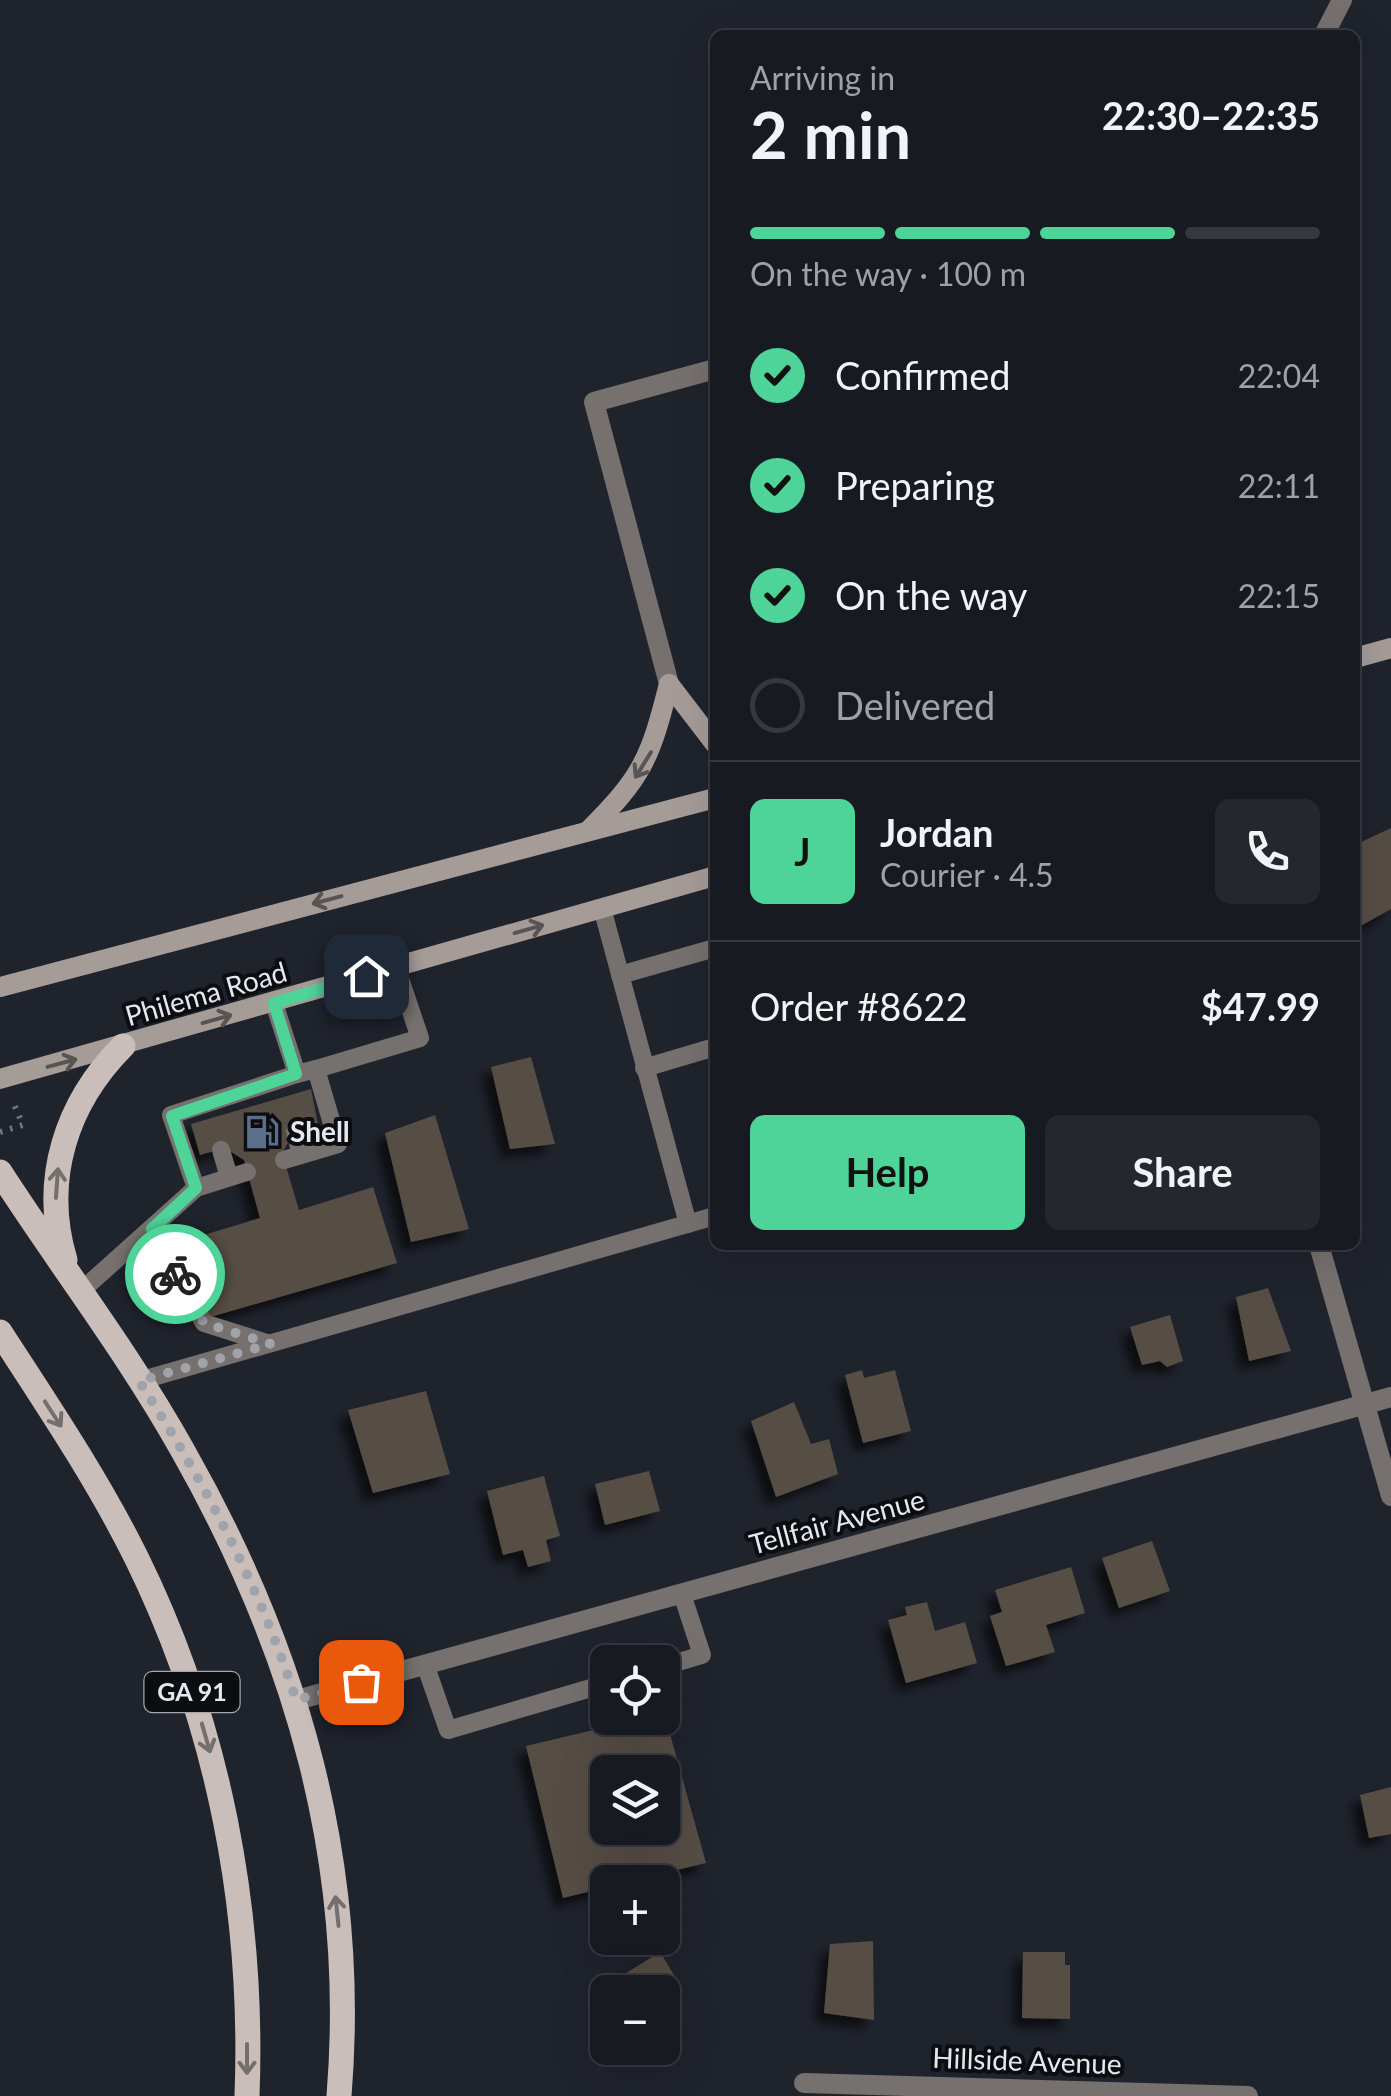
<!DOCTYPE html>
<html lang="en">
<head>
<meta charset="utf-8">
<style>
  :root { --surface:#171a21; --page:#24272e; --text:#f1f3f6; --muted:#9ea1a5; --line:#36383f; --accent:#4ed399 }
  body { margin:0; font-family:Lato,sans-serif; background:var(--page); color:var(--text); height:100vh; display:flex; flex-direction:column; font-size:38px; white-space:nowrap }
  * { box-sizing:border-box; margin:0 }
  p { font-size:32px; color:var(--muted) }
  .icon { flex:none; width:55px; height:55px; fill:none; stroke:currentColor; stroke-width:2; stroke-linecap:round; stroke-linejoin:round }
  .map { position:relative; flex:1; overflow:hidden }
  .drawer { position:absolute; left:710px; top:30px; width:650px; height:1220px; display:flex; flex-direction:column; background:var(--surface); border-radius:15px; box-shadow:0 10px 40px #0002,0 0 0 2px var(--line) }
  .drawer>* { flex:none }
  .buttons { position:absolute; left:590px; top:1645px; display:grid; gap:20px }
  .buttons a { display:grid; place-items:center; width:90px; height:90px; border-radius:15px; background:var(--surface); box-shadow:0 10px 40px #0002,0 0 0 2px var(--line); font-size:50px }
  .pin { position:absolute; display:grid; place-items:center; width:85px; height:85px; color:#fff; margin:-42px; border-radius:20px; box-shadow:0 5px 15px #0006 }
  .courier { position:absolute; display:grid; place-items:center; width:100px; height:100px; margin:-50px; border:8px solid #4ed399; border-radius:50%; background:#fff; color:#222; box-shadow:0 2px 12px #0007 }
  .overview em { font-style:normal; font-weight:700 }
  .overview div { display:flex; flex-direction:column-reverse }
  .overview { display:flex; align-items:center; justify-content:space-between; height:170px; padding:0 40px }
  h1 { font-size:65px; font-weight:700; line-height:75px }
  .bar { display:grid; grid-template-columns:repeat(4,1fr); gap:15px 10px; align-content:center; height:120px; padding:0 40px }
  .bar i { height:12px; border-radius:8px; background:var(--line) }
  .bar .selected { background:var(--accent) }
  .bar p { grid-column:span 4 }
  .line { display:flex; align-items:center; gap:25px; padding:0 40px; border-top:2px solid var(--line) }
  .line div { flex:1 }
  .round { display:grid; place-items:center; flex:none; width:105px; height:105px; border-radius:15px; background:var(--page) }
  ol { padding:0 40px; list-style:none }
  li { display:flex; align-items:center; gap:30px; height:110px }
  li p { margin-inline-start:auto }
  li .icon { padding:10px; border-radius:50%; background:var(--accent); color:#111; stroke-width:4 }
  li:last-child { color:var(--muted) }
  li i { width:55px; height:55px; border:5px solid var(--line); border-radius:50% }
  .cta { display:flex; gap:20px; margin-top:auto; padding:20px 40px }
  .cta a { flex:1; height:115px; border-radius:15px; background:var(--accent); color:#111; font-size:40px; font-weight:700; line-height:115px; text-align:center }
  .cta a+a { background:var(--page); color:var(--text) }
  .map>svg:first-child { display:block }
</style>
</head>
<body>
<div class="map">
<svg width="1391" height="2096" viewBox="0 0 1391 2096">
  <defs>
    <filter id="shadow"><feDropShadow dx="-9" dy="9" stdDeviation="5" flood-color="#0009"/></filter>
  </defs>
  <rect width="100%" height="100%" fill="#1f232c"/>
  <!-- building -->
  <g fill="#564d45" fill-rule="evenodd" filter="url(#shadow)">
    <path d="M1391,828v81l-36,20v-84z"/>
    <path d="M531,1057l24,87 -45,5 -19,-82z"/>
    <path d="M311,1089l7,36 -23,6 -13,22 17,57 74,-23 24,76 -190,55 -23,-77 76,-23 -16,-58 -19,-12 -25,7 -9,-31z"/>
    <path d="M435,1115l34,114 -58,13 -26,-109z"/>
    <path d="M1268,1288l23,63 -42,10 -13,-64z"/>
    <path d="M1170,1315l13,46 -16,6 -7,-6 -18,4 -12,-38z"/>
    <path d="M862,1370l2,8 31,-8 16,61 -48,12 -18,-68z"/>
    <path d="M426,1391l24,83 -77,19 -25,-83z"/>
    <path d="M794,1402l17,42 18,-5 9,35 -62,23 -25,-76z"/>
    <path d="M649,1471l11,40 -55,14 -10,-41z"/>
    <path d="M544,1476l16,60 -14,4 5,21 -23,6 -5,-17 -20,5 -16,-64z"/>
    <path d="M1152,1541l18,50 -51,17 -17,-50z"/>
    <path d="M1071,1567l14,46 -39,12 9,27 -49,14 -16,-50 12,-4 -7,-22z"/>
    <path d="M927,1602l8,29 30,-9 12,41 -71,20 -18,-63 19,-5 -2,-8z"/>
    <path d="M663,1709l43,154 -79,19h-19v5l-45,11 -37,-152 118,-28h18zM608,1772h54v56h-54z"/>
    <path d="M1391,1787v47l-22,4 -9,-43z"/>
    <path d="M873,1941l1,79 -50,-7 6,-69z"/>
    <path d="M660,1952l17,28 -20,12h-27l-10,-15z"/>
    <path d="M1023,1952h42v13h5v54l-48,-1z"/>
  </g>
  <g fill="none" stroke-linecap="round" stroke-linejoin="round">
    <!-- path -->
    <path stroke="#73777f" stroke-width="6" stroke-dasharray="2.5 8" stroke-linecap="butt" d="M0,1132l23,-7 -10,-23"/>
    <!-- lane -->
    <g stroke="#76706e" stroke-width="18">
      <path d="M602,908l86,316"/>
      <path d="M620,975l95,-27"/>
      <path d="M274,1003l23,71 19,-5 22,75 -54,16"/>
      <path d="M644,1068l71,-21"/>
      <path d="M316,1069l104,-31 -24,-71"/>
      <path d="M295,1131l6,24"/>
      <path d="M221,1150l8,27"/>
      <path d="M247,1172l-51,16 -25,-73 126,-41"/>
      <path d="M151,1229l53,94 63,20"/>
      <path d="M80,1292l116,-104"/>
      <path d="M139,1381l576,-165"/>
      <path d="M425,1664l23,66 160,-47"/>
      <path d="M662,1667l40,-12 -20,-61"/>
    </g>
    <!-- street -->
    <g stroke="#76706e" stroke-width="20">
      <path d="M1324,35l18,-35"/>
      <path d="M669,684l-75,-282 121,-33"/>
      <path d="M1319,1245l72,251"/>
      <path d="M297,1700l1094,-303"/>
      <path d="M804,2083l444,13"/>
    </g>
    <!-- secondary -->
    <g stroke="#a59c98" stroke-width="20">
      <path d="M1355,658l36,-10"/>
      <path d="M669,684l46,60"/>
      <path d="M588,831c55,-55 62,-72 81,-147"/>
      <path d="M0,987l715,-189"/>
      <path d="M0,1079l715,-203"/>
    </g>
    <!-- primary -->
    <g stroke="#c9beb9" stroke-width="25">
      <path d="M0,1172c60,93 129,182 183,279 114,201 175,412 156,645"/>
      <path d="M65,1260c-24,-80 1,-157 58,-214"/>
      <path d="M0,1332c48,74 98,148 137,227 82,167 117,352 110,537"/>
    </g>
  </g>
  <!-- one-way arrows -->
  <defs><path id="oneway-shaft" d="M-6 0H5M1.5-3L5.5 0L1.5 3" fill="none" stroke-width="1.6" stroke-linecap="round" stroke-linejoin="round" transform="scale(2.5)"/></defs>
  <g stroke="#585454">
    <use href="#oneway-shaft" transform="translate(643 765) rotate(122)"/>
    <use href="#oneway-shaft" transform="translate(327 900) rotate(165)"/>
    <use href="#oneway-shaft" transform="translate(529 929) rotate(-16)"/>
    <use href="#oneway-shaft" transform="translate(217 1019) rotate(-16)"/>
    <use href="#oneway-shaft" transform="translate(62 1063) rotate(-15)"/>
  </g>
  <g stroke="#746e6d">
    <use href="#oneway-shaft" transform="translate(57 1183) rotate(-86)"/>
    <use href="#oneway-shaft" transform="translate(53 1414) rotate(57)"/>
    <use href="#oneway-shaft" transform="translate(206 1738) rotate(74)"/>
    <use href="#oneway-shaft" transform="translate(337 1911) rotate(-96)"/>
    <use href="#oneway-shaft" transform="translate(247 2059) rotate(90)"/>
  </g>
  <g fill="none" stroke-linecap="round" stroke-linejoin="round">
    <!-- done -->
    <path stroke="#a0a3aa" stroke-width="10" stroke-dasharray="0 18" d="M175,1274l29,49 67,21 -132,37c65,100 121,206 157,319l65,-18"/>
    <!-- route -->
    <path stroke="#4ed399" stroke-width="12" d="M175,1274l-23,-45 44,-41 -24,-72 124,-42 -22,-71 92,-27"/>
  </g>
  <!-- icons -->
  <defs>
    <g id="fuel-bare" transform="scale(2.7)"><path d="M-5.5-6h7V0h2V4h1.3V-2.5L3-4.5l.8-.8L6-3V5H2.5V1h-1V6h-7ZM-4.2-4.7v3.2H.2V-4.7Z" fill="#5c6f8a" stroke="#0b0d11" stroke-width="2.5" paint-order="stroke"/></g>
  </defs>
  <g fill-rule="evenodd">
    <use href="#fuel-bare" x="262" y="1132"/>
  </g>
  <g text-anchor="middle" stroke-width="8" stroke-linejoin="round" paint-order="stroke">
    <!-- shield labels -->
    <rect fill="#0b0d11" stroke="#a4a6ac" stroke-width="2.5" x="144.5" y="1672" width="95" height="40" rx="8"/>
    <g font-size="25" font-weight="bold" fill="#e5e8ee">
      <text x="192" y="1701">GA 91</text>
    </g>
    <!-- street labels -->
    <g font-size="28" fill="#e5e8ee" stroke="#0b0d11">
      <text transform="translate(206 994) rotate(-16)" y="10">Philema Road</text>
      <text transform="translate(837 1522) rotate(-15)" y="10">Tellfair Avenue</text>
      <text transform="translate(1027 2061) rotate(2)" y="10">Hillside Avenue</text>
    </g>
    <!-- poi labels -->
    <g font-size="28" font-weight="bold" fill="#e5e8ee" stroke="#0b0d11" text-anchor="start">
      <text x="290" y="1142">Shell</text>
    </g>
  </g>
</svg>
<div class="buttons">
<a><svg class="icon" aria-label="locate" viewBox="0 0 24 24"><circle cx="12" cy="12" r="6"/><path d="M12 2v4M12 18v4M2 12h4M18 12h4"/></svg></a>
<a><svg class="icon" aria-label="layers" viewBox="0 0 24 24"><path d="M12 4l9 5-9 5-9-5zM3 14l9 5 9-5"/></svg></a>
<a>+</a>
<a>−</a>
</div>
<div class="pin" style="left:361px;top:1682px;background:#ea580c"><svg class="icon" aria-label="bag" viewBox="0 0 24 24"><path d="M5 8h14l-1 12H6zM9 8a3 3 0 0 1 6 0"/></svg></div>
<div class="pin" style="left:366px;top:976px;background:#1f2937"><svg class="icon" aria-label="home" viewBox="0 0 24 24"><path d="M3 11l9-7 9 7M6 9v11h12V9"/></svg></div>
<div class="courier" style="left:175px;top:1274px"><svg class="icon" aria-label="bike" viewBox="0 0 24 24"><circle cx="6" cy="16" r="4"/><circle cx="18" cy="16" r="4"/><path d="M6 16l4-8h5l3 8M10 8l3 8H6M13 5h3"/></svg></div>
<section class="drawer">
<div class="overview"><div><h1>2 min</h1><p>Arriving in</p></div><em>22:30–22:35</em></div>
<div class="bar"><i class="selected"></i><i class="selected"></i><i class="selected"></i><i></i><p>On the way · 100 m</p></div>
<ol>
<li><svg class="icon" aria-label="check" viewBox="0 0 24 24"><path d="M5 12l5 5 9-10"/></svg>Confirmed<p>22:04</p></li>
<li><svg class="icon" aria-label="check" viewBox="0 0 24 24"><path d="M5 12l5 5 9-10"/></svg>Preparing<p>22:11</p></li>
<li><svg class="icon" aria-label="check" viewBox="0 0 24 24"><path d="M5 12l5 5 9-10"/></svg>On the way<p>22:15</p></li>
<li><i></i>Delivered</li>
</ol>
<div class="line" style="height:180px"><b class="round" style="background:var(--accent);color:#111">J</b><div><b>Jordan</b><p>Courier · 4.5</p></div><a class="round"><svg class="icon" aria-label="phone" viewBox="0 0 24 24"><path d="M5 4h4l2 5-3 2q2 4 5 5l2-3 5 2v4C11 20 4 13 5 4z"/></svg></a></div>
<div class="line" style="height:130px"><div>Order #8622</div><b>$47.99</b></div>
<div class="cta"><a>Help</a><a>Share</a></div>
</section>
</div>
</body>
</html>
